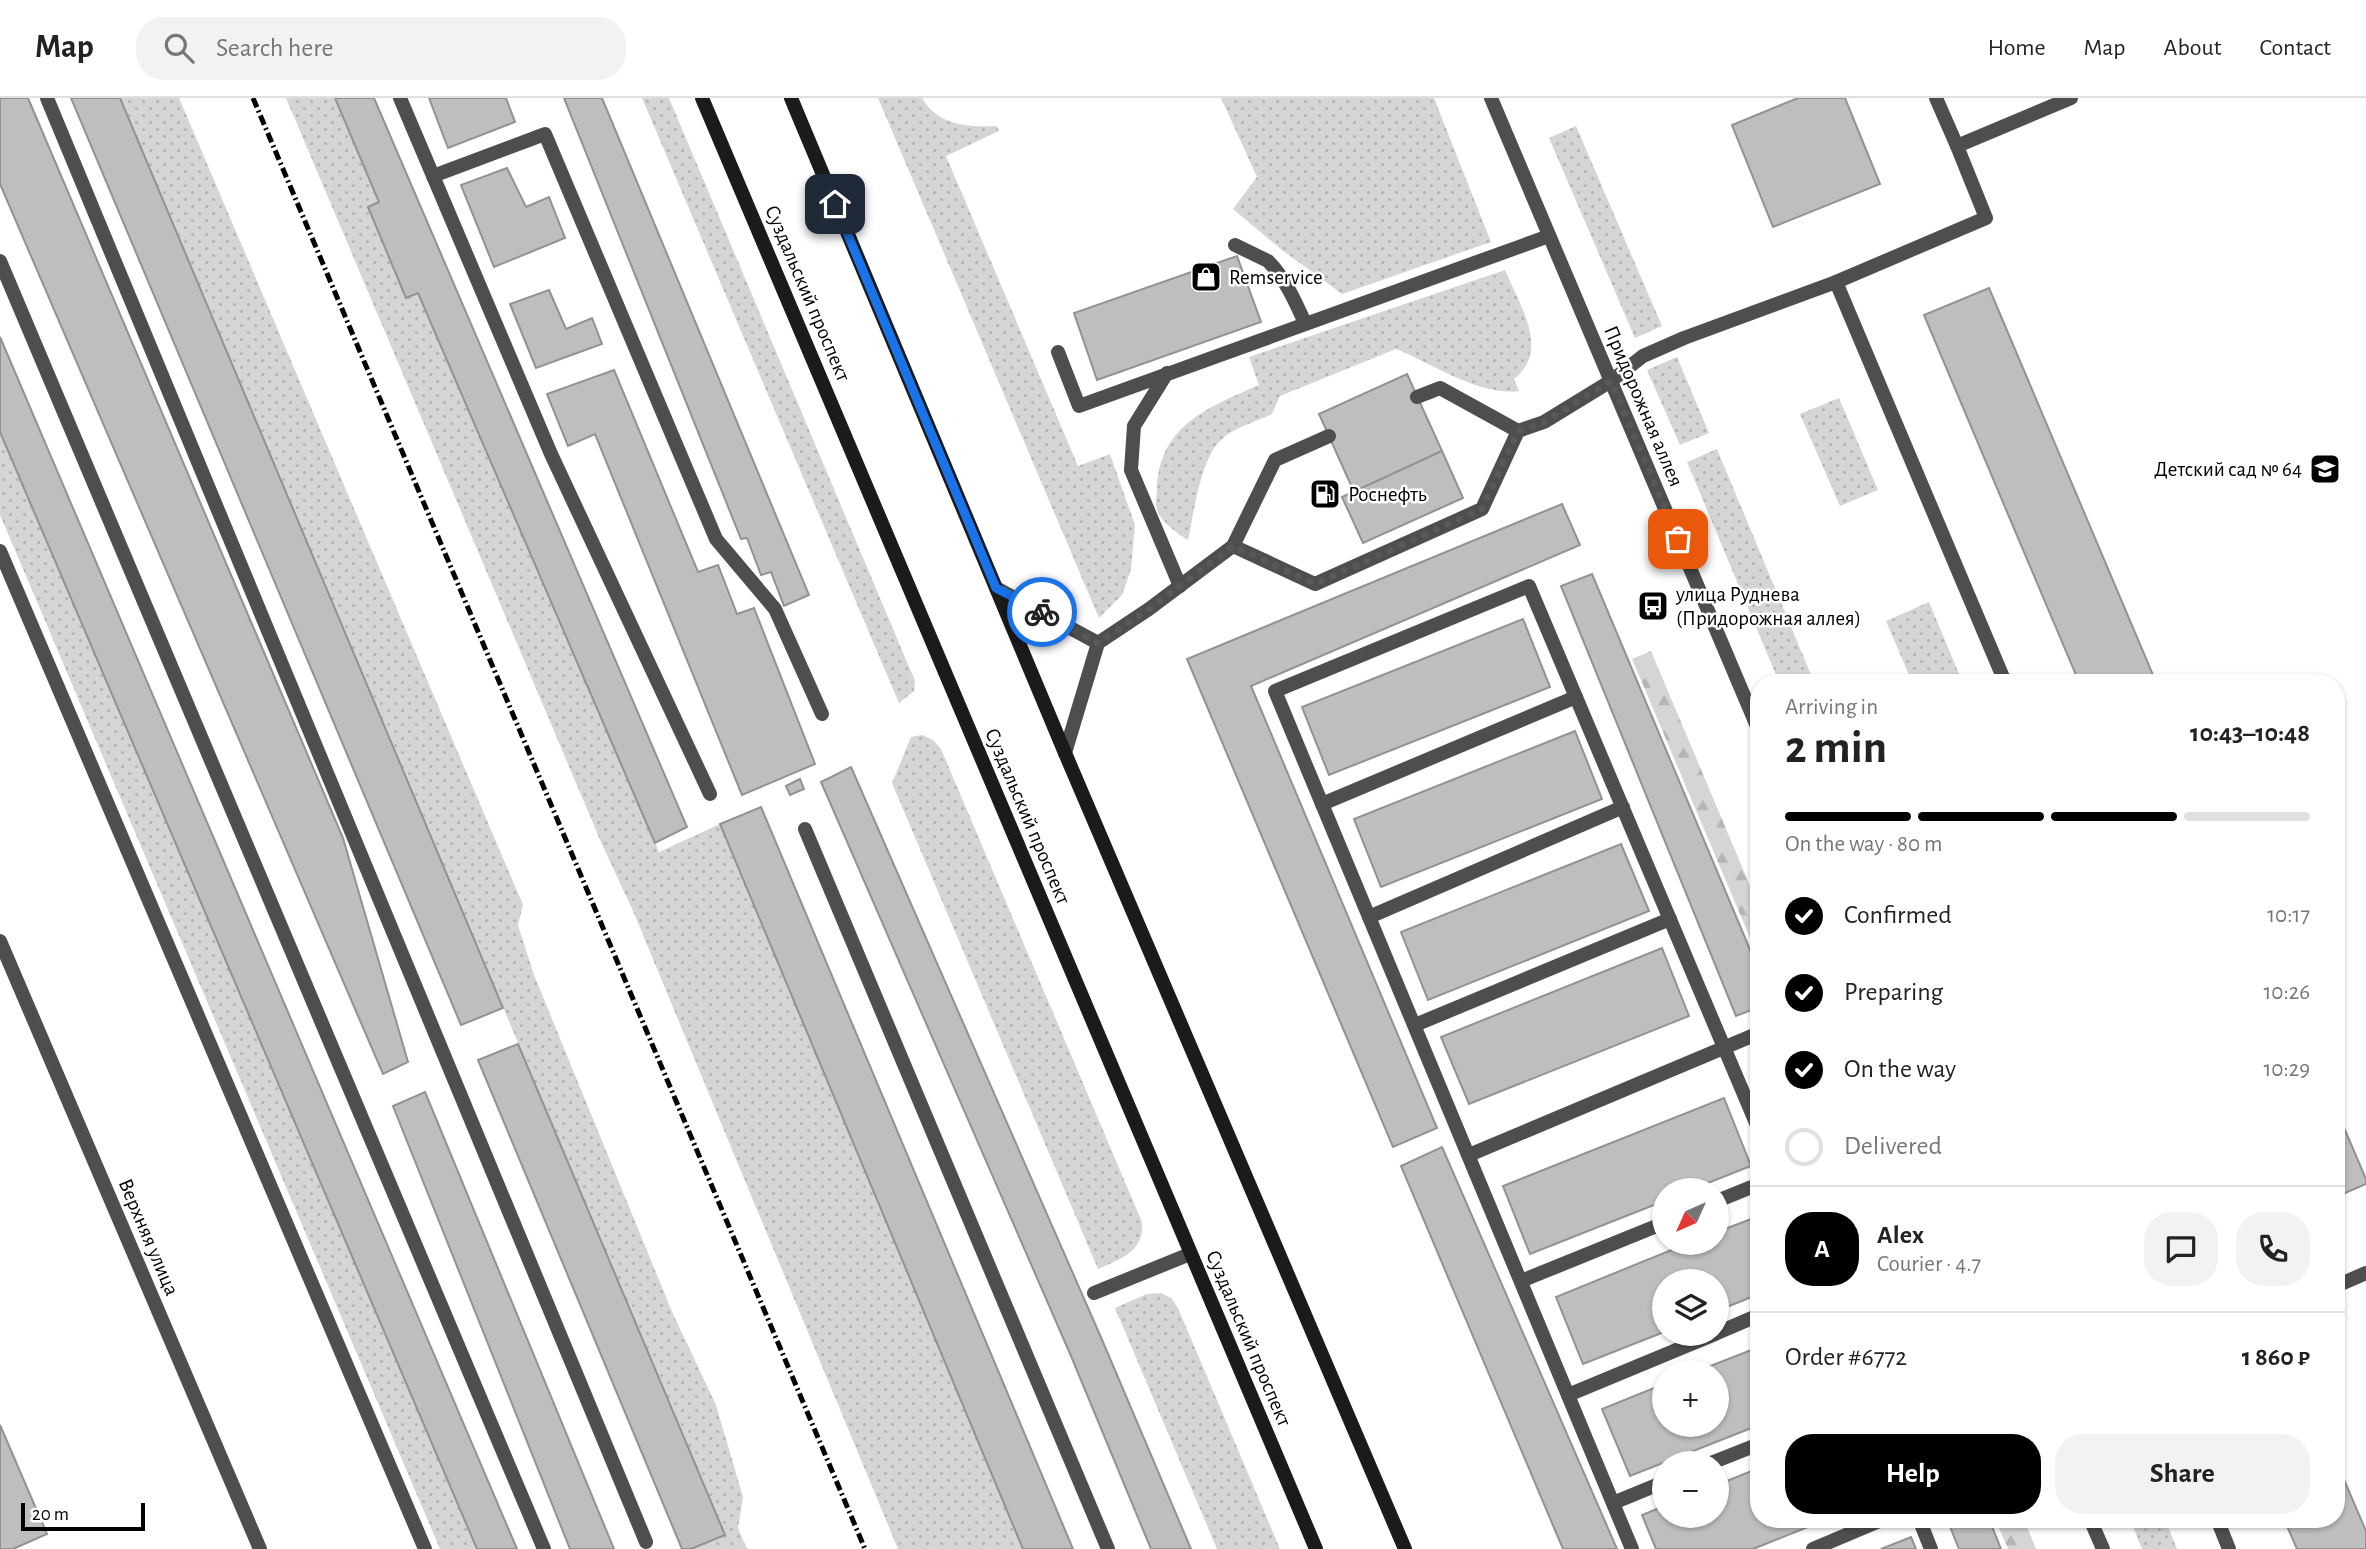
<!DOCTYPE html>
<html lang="en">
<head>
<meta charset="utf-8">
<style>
  :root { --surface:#fff; --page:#f2f2f2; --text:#222; --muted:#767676; --line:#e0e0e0; --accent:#000 }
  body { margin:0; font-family:"Alegreya Sans",sans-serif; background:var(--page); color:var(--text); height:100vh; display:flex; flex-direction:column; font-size:26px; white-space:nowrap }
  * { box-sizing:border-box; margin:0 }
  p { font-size:23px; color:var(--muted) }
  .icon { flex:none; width:38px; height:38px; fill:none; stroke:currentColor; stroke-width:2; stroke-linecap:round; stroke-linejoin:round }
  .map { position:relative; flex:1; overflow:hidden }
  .side { position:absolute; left:1750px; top:576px; width:595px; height:854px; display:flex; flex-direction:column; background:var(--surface); border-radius:28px; box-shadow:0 2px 5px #0004 }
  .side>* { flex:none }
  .needle { width:46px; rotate:225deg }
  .buttons { position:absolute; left:1652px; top:1080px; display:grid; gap:14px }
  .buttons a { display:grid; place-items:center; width:77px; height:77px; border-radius:50%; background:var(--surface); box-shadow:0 2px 5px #0004; font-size:35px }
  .scale { position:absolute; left:21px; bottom:18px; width:124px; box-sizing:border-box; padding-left:7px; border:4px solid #000; border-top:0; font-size:19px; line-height:24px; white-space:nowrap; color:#000; -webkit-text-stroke:5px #fff; paint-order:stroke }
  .pin { position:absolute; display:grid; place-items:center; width:60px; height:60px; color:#fff; margin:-30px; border-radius:14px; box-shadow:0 4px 10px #0006 }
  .courier { position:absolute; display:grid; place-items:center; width:70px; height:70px; margin:-35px; border:5px solid #1a73e8; border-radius:50%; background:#fff; color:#222; box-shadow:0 2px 9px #0007 }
  .overview em { font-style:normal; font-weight:700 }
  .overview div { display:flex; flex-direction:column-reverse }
  .overview { display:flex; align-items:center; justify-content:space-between; height:119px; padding:0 35px }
  h1 { font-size:46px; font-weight:700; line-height:52px }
  .bar { display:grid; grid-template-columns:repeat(4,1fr); gap:10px 7px; align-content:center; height:84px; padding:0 35px }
  .bar i { height:9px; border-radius:5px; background:var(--line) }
  .bar .current { background:var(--accent) }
  .bar p { grid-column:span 4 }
  .line { display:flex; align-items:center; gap:18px; padding:0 35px; border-top:2px solid var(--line) }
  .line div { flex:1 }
  .round { display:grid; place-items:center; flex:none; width:74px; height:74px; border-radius:28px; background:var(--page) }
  ol { padding:0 35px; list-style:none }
  li { display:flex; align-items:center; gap:21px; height:77px }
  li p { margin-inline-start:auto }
  li .icon { padding:7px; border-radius:50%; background:var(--accent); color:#fff; stroke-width:4 }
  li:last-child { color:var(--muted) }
  li i { width:38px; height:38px; border:4px solid var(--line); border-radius:50% }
  .cta { display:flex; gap:14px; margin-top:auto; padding:14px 35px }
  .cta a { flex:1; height:80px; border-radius:28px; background:var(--accent); color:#fff; font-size:28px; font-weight:700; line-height:80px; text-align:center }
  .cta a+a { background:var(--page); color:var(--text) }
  header { display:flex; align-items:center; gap:42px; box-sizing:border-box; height:98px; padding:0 35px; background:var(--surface); border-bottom:2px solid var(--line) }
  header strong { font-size:33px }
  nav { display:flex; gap:38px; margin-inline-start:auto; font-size:24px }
  .search { width:490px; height:63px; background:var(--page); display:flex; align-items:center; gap:18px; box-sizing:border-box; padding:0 24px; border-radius:28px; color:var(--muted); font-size:26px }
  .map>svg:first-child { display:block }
</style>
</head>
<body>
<header>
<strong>Map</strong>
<div class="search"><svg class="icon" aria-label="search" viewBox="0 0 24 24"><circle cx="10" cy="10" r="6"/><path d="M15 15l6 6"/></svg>Search here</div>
<nav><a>Home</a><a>Map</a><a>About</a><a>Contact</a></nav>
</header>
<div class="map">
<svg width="2366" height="1451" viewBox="0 0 2366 1451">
  <defs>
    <pattern id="grass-dots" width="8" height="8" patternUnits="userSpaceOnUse" patternTransform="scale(1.75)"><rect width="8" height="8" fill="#d5d5d5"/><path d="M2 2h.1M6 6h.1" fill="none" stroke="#b5b5b5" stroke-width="1.8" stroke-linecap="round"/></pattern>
    <pattern id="forest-firs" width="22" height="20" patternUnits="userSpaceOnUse" patternTransform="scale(1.75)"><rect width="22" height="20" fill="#d5d5d5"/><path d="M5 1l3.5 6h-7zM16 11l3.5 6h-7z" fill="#b5b5b5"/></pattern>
  </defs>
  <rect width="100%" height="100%" fill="#fff"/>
  <!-- grass -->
  <g fill="url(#grass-dots)">
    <path d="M120,0h59l344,807 -5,20 16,50 139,339 43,91 27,92 -5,31 8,19 3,2h-58l34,-15z"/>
    <path d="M286,0h49l44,104 -11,6 38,90 12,-5 241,559 61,-28 303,725h-125l-265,-638 -32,-69z"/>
    <path d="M642,0h27l246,583 -1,10 -15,12z"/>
    <path d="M878,0h44c16,28 46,29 75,28l2,5 -53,25 132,310 32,-12 25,71 -4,44 -9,26 -23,23z"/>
    <path d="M1221,0h213l57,144 -149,52 -60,-44 -49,-41 24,-32z"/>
    <path d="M1576,28l86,200 -27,12 -86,-200z"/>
    <path d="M1505,172c14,34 46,80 9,109l5,12c-40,5 -86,-27 -123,-42l-116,47 -8,18c-17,8 -40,14 -53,28 -19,20 -25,71 -31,98 -11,-7 -26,-17 -31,-30 -2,-6 0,-15 0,-21 2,-64 52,-82 102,-104l-10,-28z"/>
    <path d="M1677,259l32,76 -29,12 -33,-75z"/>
    <path d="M1839,300l39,92 -38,16 -40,-92z"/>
    <path d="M0,334l477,1117h-37l-440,-1034z"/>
    <path d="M1717,351l97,233h-35l-92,-220z"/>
    <path d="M1929,504l33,79 -4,1h-46l-26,-61z"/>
    <path d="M922,637l11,5 8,9 201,473c2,30 -20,36 -44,47l-206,-486 19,-46z"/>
    <path d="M1161,1195l10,5 7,10 102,241h-63l-102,-241 32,-14z"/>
    <path d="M2130,1421h35l12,30h-35z"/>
  </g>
  <!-- forest -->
  <g fill="url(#forest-firs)">
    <path d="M1651,553l108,256v52l-127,-300z"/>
    <path d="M1995,1421h29l12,30h-28z"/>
  </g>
  <!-- building -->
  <g fill="#bebebe" stroke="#929292" stroke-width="2">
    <path d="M0,0h28l315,740 65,224 -25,12 -383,-890z"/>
    <path d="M71,0h49l383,910 -42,17z"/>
    <path d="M335,0h39l313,729 -32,16 -237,-550 -12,5 -38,-91 11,-5z"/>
    <path d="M429,0h77l9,24 -67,26z"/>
    <path d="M564,0h38l207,497 -25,11 -13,-34 -10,3 -14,-37 -6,1z"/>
    <path d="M1798,0h47l35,86 -107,43 -41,-102z"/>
    <path d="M507,70l19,39 23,-10 16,41 -71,29 -33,-82z"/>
    <path d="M1237,158l24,66 -164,58 -23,-67z"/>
    <path d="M1989,190l167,394h-77l-69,-163 -86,-204z"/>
    <path d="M549,192l17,39 26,-11 10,26 -66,24 -26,-64z"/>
    <path d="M0,239l517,1212h-40l-477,-1117z"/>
    <path d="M614,272l84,202 20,-7 19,49 17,-6 61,156 -73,31 -147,-361 -27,12 -21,-52z"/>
    <path d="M1407,276l35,77 -88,41 -35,-78z"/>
    <path d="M1442,353l21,47 -100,45 -21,-46z"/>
    <path d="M1562,406l18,41 -329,141 186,442 -44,19 -206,-488z"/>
    <path d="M1592,476l167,397v36l-23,9 -175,-430z"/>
    <path d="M1523,521l27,68 -221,88 -27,-68z"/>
    <path d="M1575,633l27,68 -221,88 -27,-68z"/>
    <path d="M851,669l252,575 88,207h-40l-80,-193 -250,-574z"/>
    <path d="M800,681l4,10 -14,6 -4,-9z"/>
    <path d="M761,709l312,742h-50l-303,-725z"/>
    <path d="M1621,746l28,67 -221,89 -27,-68z"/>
    <path d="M1662,850l27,68 -220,88 -28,-67z"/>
    <path d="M518,946l207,491 -34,14h-9l-204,-489z"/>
    <path d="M425,994l189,457h-44l-177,-443z"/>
    <path d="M1724,1000l27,68 -61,24h-26v11l-134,53 -27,-68z"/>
    <path d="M2336,1011l30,70v5l-30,13z"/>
    <path d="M1442,1049l175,402h-54l-162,-383z"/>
    <path d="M1759,1118v78l-42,17v-30h-53v51l-81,32 -27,-67 135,-55h26v-10z"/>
    <path d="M1759,1249v78l-129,51 -28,-67 62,-25v40h53v-52h-22z"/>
    <path d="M0,1327l47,109 -34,15h-13z"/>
    <path d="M2336,1363l30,70v18h-69l-13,-30h52z"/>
    <path d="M1759,1370v51h69l-75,30h-97l-14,-34 22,-9v10h53v-31z"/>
    <path d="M1947,1421h42l12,30h-42z"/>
    <path d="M1911,1439l5,12h-35z"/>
  </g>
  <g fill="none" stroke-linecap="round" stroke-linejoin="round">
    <!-- service -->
    <g stroke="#4e4e4e" stroke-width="14">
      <path d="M47,0l599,1444"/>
      <path d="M400,0l151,356 159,340"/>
      <path d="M1936,0l21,48"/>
      <path d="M433,78l112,-42 171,405 59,70 47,105"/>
      <path d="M1235,147l33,16c17,17 27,40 37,62"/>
      <path d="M0,163l544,1288"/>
      <path d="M1836,184l169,400"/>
      <path d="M1058,254l21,54 470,-170"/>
      <path d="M1167,275l-33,53 -3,44 49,116"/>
      <path d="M1417,299l23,-9 78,43"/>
      <path d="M1233,448l82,38 167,-75 36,-78 26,-9 67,-41 32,-25 41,-18 152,-56 150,-64 -29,-72 114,-48"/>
      <path d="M0,453l425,998"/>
      <path d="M996,490l102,55"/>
      <path d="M1065,655l33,-110 51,-34 84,-63 42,-86 54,-24"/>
      <path d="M1322,706l254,-107"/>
      <path d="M805,731l303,720"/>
      <path d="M1369,819l254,-110"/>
      <path d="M1415,927l255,-106"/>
      <path d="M1469,1057l290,-122"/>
      <path d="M1717,1103l42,-17"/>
      <path d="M1521,1183l143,-58"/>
      <path d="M2336,1188l30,-13"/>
      <path d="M1094,1195l96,-39"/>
      <path d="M1717,1235l42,-18"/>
      <path d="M1568,1297l147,-61"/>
      <path d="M1711,1365l48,-19"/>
      <path d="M1613,1405l51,-21"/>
      <path d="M1919,1421l12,30"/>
      <path d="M2217,1421l12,30"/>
      <path d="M1632,1451l-357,-858 254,-105 230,544"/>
      <path d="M1813,1451l71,-30"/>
    </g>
    <!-- tertiary -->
    <g stroke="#4e4e4e" stroke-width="14">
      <path d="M1491,0l268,633"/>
      <path d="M0,843l260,608"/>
      <path d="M2090,1421l13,30"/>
    </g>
    <!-- secondary -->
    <g stroke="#1b1b1b" stroke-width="14">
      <path d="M702,0l614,1451"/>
      <path d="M791,0l274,655 340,796"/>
    </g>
    <!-- rail -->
    <path stroke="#000" stroke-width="5" stroke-dasharray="10 3.5 2 3.5" stroke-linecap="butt" d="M253,0l612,1451"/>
  </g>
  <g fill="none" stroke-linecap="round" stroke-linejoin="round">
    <!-- done -->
    <path stroke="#595959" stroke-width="7" stroke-dasharray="0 12.6" d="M1042,514l56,31 51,-34 84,-63 82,38 167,-75 36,-78 26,-9 67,-41 67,158"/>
    <!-- route -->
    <path stroke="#1a73e8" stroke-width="9" d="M835,106l161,384 46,24"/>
  </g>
  <!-- icons -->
  <defs>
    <g id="shop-square" transform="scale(1.575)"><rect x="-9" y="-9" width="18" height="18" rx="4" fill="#000" stroke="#fff"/><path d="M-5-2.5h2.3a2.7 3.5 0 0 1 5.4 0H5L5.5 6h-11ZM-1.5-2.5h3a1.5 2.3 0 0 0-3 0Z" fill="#fff"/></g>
    <g id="school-square" transform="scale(1.575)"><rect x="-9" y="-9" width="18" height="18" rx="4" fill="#000" stroke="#fff"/><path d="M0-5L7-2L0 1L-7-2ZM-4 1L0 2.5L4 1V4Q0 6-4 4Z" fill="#fff"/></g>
    <g id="fuel-square" transform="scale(1.575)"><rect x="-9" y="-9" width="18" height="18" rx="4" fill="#000" stroke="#fff"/><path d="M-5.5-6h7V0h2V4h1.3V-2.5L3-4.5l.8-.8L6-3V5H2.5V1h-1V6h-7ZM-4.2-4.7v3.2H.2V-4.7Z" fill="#fff"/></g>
    <g id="bus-square" transform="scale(1.575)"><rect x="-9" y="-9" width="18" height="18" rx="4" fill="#000" stroke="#fff"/><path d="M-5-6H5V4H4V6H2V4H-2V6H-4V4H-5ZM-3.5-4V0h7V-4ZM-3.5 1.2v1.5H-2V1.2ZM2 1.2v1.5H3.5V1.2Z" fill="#fff"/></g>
  </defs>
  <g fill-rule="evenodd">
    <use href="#shop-square" x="1206" y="179"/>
    <use href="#school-square" x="2325" y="371"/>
    <use href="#fuel-square" x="1325" y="396"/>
    <use href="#bus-square" x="1653" y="508"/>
  </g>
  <g text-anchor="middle" stroke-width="5" stroke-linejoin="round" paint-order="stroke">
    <!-- poi labels -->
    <g font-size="21" fill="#000" stroke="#fff" text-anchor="start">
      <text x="1229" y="186">Remservice</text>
      <text x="2302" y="378" text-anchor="end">Детский сад № 64</text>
      <text x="1348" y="403">Роснефть</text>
      <text x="1676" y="503">улица Руднева<tspan x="1676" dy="24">(Придорожная аллея)</tspan></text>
    </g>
    <!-- street labels -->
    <g font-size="21" fill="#000" stroke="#fff">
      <text transform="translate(808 195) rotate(67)" y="7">Суздальский проспект</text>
      <text transform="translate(1644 308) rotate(67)" y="7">Придорожная аллея</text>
      <text transform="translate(1028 718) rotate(67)" y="7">Суздальский проспект</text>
      <text transform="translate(149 1139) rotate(67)" y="7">Верхняя улица</text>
      <text transform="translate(1249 1240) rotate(67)" y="7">Суздальский проспект</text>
    </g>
  </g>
</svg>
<div class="buttons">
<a><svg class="needle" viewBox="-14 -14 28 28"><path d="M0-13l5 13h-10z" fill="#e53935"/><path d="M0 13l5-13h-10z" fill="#767676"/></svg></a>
<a><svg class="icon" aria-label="layers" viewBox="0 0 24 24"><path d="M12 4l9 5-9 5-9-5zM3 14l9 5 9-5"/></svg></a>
<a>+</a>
<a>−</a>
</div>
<div class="scale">20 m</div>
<div class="pin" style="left:1678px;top:441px;background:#ea580c"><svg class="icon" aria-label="bag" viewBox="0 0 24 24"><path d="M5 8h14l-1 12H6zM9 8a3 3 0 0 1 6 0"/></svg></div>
<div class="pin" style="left:835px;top:106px;background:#1f2937"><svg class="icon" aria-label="home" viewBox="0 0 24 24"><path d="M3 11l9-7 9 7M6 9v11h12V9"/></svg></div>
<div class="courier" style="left:1042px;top:514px"><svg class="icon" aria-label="bike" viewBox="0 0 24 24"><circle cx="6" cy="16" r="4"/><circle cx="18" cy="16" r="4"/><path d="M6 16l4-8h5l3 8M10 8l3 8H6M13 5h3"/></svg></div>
<section class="side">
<div class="overview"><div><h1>2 min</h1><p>Arriving in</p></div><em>10:43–10:48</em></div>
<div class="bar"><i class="current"></i><i class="current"></i><i class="current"></i><i></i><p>On the way · 80 m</p></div>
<ol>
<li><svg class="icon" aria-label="check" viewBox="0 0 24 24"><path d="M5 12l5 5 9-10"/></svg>Confirmed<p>10:17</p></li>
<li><svg class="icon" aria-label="check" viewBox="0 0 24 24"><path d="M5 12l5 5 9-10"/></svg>Preparing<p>10:26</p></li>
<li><svg class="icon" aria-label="check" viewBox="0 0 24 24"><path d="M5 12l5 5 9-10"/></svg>On the way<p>10:29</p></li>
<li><i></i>Delivered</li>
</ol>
<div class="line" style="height:126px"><b class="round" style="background:var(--accent);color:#fff">A</b><div><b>Alex</b><p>Courier · 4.7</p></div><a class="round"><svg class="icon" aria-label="chat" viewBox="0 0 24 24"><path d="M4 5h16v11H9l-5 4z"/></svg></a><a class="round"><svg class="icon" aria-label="phone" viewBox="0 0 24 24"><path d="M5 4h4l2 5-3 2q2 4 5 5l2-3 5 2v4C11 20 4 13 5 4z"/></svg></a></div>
<div class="line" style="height:91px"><div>Order #6772</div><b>1 860 ₽</b></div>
<div class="cta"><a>Help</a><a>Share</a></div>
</section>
</div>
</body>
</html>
